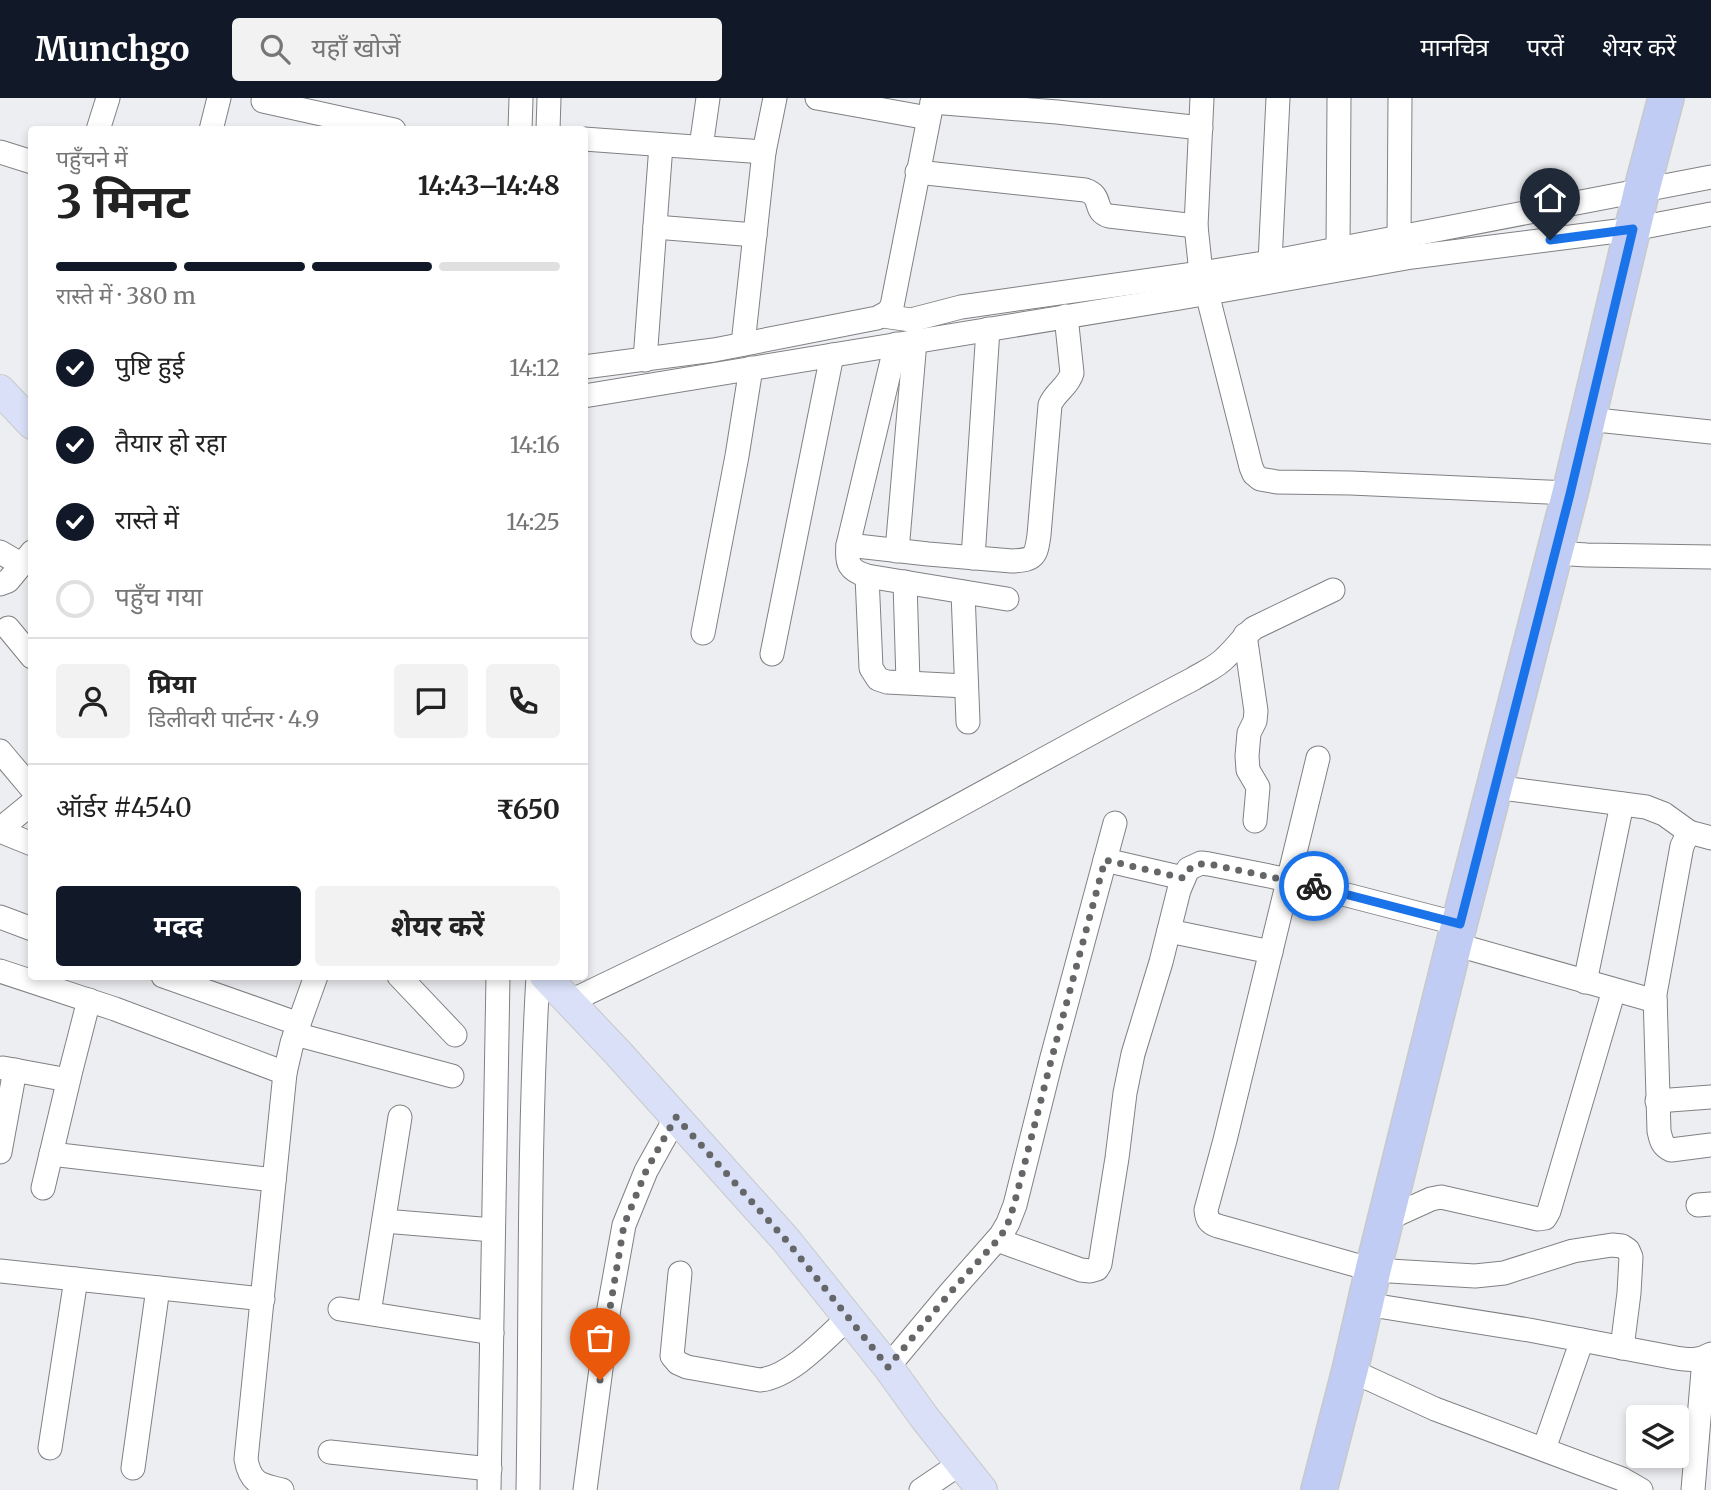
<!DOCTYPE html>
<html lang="hi">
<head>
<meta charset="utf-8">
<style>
  :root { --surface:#fff; --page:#f2f2f2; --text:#222; --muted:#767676; --line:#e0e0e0; --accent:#111827 }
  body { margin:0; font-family:Merriweather,"Noto Sans Devanagari",serif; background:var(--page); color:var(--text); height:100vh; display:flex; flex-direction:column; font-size:26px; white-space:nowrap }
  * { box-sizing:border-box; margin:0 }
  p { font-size:23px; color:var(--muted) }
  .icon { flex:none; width:38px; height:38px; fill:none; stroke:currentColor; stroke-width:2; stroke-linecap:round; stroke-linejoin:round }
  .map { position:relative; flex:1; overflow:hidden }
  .sheet { position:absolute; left:28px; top:28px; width:560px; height:854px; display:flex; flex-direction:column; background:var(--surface); border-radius:7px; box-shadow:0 4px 10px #0003 }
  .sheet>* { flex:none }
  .buttons { position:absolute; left:1626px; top:1307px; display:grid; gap:14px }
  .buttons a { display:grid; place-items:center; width:63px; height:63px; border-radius:7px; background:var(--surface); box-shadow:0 4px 10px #0003; font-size:35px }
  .pin { position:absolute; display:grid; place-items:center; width:60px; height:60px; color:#fff; margin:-72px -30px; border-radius:50% 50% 50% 0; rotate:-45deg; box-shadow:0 0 7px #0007 }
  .pin .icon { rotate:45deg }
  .courier { position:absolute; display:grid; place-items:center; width:70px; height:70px; margin:-35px; border:5px solid #1a73e8; border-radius:50%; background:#fff; color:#222; box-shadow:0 2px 9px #0007 }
  .overview em { font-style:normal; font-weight:700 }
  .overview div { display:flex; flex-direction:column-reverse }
  .overview { display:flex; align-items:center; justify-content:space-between; height:119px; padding:0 28px }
  h1 { font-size:46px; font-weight:700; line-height:52px }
  .bar { display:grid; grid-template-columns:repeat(4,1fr); gap:10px 7px; align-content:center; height:84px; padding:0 28px }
  .bar i { height:9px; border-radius:5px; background:var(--line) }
  .bar .active { background:var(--accent) }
  .bar p { grid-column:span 4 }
  .line { display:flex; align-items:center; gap:18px; padding:0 28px; border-top:2px solid var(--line) }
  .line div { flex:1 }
  .round { display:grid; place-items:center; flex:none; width:74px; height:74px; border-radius:7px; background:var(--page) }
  ol { padding:0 28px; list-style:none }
  li { display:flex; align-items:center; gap:21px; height:77px }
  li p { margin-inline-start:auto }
  li .icon { padding:7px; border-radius:50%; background:var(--accent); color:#fff; stroke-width:4 }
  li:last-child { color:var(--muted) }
  li i { width:38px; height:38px; border:4px solid var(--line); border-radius:50% }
  .action { display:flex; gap:14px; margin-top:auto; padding:14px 28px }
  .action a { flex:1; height:80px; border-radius:7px; background:var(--accent); color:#fff; font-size:28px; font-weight:700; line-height:80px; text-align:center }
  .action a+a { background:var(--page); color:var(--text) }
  header { display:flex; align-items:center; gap:42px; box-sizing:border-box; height:98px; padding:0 35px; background:var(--accent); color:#fff }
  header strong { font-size:33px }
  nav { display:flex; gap:38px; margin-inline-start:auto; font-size:24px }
  .search { width:490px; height:63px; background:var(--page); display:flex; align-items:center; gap:18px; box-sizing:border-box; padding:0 24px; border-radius:7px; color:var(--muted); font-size:26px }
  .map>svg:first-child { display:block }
</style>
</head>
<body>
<header>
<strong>Munchgo</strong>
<div class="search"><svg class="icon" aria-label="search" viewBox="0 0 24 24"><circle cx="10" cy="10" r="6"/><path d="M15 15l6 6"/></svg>यहाँ खोजें</div>
<nav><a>मानचित्र</a><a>परतें</a><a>शेयर करें</a></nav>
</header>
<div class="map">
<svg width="1711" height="1392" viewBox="0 0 1711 1392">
  <rect width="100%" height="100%" fill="#edeef1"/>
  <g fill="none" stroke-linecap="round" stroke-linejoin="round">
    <!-- minor casing -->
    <g stroke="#808184" stroke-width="25">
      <g id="minor">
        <path d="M817,0l111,20"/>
        <path d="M1202,0l-6,128 5,47 69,-11 441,-85"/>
        <path d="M263,3l131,29"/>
        <path d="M932,4l125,10 144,16"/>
        <path d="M98,32l10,-32"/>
        <path d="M211,32l8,-32"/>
        <path d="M520,32l1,-32"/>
        <path d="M548,32l1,-32"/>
        <path d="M584,41l180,13"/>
        <path d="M701,49l7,-49"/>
        <path d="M0,54l32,10"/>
        <path d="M917,74l168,18c19,6 7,21 24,26l87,10"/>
        <path d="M655,129l100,8"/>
        <path d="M1399,140l1,-140"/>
        <path d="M1338,152l1,-152"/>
        <path d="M1270,164l8,-164"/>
        <path d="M1207,195l44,174 3,7 6,5 17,3 74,1 219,10"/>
        <path d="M883,218l28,4 50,-13 240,-34"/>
        <path d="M743,246l21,-192 11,-54"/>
        <path d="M896,246l-48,201c-2,19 1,25 19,31l140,23"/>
        <path d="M645,262l16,-215"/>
        <path d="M584,269l130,-17 163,-32 11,-6 4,-6 41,-208"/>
        <path d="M584,298l596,-98 232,-41 221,-28 78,-15"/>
        <path d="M1587,321l124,13"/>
        <path d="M848,447l80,9 84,7c23,-1 24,-5 27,-26l11,-130c5,-13 18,-18 22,-32l-6,-57"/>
        <path d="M897,453l18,-210"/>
        <path d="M0,454l22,13"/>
        <path d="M1554,455l33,2 124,2"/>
        <path d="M973,460l15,-229"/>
        <path d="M867,478l4,92 7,11 9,3 79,4"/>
        <path d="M905,484l3,100"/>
        <path d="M0,486l8,-3 24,-29"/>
        <path d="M963,494l5,130"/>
        <path d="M8,530l24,29"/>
        <path d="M703,535l34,-177 14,-88"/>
        <path d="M1245,537l11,76 -1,10 -6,12 -2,23 1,14 10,17 -3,34"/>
        <path d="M772,556l60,-299"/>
        <path d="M0,653l32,38"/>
        <path d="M1318,660l-93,382 -19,70c1,10 3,13 12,16l155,44 102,6 29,-3 69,-22 39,-6 10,1 6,4 3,7 -2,36 -7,55"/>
        <path d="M1494,689l152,20 18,7 25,18 22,6"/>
        <path d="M0,731l32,-26"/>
        <path d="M0,733l32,13"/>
        <path d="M1689,734l-7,14 -27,148 4,137c2,9 3,15 12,19l40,-5"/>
        <path d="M1105,762l78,18"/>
        <path d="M0,819l32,12"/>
        <path d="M1169,833l102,21"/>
        <path d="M1454,846l201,57"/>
        <path d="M0,873l115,38 170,64"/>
        <path d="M163,878l136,48"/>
        <path d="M399,878l56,59"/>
        <path d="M1585,884l37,-178"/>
        <path d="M569,904c97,-47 195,-93 291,-143 112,-59 221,-122 333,-180 11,-7 24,-12 33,-22 10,-9 17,-20 28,-29l79,-38"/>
        <path d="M295,936l157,42"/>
        <path d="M3,970l65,12"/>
        <path d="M1657,1003l54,-4"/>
        <path d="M0,1054l15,-82"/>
        <path d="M51,1056l223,26"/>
        <path d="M43,1090l28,-118 18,-70"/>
        <path d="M1698,1107l13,-1"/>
        <path d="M1387,1121l44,-20 10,-2 97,22 7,-1 4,-7 65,-221"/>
        <path d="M384,1123l109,9"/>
        <path d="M997,1142l84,30 9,1 7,-2 3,-5 17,-106 8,-65 8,-39 28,-92 18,-72 9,-21 13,-6 8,1 80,16 170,44"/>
        <path d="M0,1173l263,28"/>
        <path d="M680,1175l-8,83 6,7 9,4 73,13c31,-3 66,-42 89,-63"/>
        <path d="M1365,1206l164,26 147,28c13,2 23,3 35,-4"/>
        <path d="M340,1211l152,24"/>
        <path d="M369,1215l31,-196"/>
        <path d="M888,1269l61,-73 52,-59 7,-12 7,-18 36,-144 64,-238"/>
        <path d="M1350,1272l85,39 187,70 19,11"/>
        <path d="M50,1350l26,-169"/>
        <path d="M1544,1351l38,-109"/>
        <path d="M330,1354l160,17"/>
        <path d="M133,1370l25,-180"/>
        <path d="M282,1392c-22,-5 -32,-7 -36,-31l39,-386 7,-30 24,-67"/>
        <path d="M489,1392l9,-514"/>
        <path d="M528,1392c3,-171 0,-342 10,-514"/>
        <path d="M585,1392l24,-182 15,-83 22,-54 30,-54"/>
        <path d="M921,1392l40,-27"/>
        <path d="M1693,1392l11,-131"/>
      </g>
    </g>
    <!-- major casing -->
    <g stroke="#c8c9c9" stroke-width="32">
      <g id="major">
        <path d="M0,292l32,34"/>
        <path d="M545,878l73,77 168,187 102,127 36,50 58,73"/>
      </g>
    </g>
    <!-- highway casing -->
    <g stroke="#c8c9c9" stroke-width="38">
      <path id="highway" d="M1319,1392l31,-120 23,-100 81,-326 116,-451 72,-304 24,-91"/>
    </g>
    <!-- minor -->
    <use href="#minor" stroke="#fff" stroke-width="23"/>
    <!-- major -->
    <use href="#major" stroke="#d9e0f8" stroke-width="30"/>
    <!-- highway -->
    <use href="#highway" stroke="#c0ccf3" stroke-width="35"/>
  </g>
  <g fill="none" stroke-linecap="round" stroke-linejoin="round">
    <!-- done -->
    <path stroke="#646667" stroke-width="7" stroke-dasharray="0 12.6" d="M600,1282l10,-72 14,-83 22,-54 30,-54 110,123 102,127 61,-73 52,-58 7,-13 6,-18 37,-144 54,-201 78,18c6,-11 13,-15 26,-14l105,22"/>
    <!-- route -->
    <path stroke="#1a73e8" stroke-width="9" d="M1314,788l146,38 110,-430 63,-265 -83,11"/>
  </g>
</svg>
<div class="buttons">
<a><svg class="icon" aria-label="layers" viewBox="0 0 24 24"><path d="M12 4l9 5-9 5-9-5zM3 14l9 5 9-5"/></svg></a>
</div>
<div class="pin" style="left:600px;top:1282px;background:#ea580c"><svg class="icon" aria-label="bag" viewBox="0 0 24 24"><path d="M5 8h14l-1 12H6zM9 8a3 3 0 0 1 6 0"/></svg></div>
<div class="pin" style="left:1550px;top:142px;background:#1f2937"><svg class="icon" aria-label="home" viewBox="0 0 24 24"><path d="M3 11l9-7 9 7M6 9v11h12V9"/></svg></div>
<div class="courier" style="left:1314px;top:788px"><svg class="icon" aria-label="bike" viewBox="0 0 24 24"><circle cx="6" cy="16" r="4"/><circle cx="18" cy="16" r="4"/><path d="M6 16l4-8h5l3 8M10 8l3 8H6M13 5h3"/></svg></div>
<section class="sheet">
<div class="overview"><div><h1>3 मिनट</h1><p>पहुँचने में</p></div><em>14:43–14:48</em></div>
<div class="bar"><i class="active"></i><i class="active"></i><i class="active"></i><i></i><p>रास्ते में · 380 m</p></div>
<ol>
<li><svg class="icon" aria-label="check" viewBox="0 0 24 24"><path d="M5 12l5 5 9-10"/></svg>पुष्टि हुई<p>14:12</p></li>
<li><svg class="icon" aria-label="check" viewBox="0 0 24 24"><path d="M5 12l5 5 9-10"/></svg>तैयार हो रहा<p>14:16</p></li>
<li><svg class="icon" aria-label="check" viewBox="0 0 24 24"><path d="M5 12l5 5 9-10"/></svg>रास्ते में<p>14:25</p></li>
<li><i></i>पहुँच गया</li>
</ol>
<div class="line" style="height:126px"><a class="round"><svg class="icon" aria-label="person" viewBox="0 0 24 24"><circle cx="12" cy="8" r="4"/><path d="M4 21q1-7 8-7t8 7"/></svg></a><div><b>प्रिया</b><p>डिलीवरी पार्टनर · 4.9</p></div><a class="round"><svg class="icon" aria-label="chat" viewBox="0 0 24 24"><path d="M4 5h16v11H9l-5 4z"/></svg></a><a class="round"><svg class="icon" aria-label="phone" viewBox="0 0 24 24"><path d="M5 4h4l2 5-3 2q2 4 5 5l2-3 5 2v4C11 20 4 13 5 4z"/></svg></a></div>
<div class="line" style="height:91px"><div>ऑर्डर #4540</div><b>₹650</b></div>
<div class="action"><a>मदद</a><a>शेयर करें</a></div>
</section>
</div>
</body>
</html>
